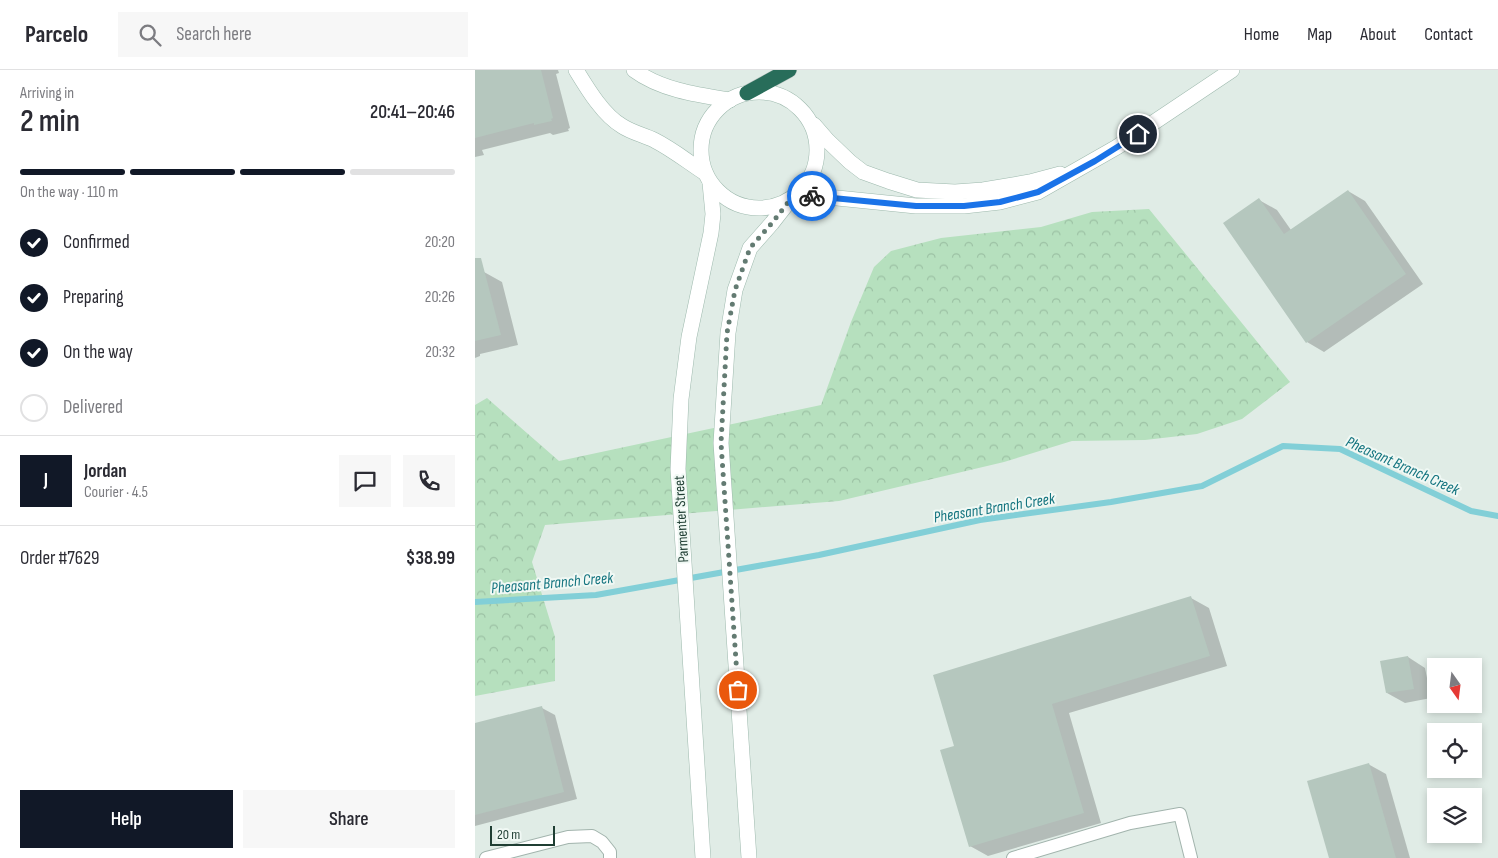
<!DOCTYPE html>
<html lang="en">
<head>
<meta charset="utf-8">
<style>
  :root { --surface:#fff; --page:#f7f7f7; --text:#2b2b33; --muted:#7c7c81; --line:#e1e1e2; --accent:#111827 }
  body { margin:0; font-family:"Sofia Sans Condensed",sans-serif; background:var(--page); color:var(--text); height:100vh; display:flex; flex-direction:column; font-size:19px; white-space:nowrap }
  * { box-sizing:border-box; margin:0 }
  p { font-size:16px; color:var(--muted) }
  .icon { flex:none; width:28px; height:28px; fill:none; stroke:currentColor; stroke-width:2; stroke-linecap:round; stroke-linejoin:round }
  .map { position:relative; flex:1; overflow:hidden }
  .side { display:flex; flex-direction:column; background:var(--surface); width:475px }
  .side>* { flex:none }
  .needle { width:32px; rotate:166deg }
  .fabs { position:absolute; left:952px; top:588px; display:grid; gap:10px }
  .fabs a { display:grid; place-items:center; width:55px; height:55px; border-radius:0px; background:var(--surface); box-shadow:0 2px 8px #0003; font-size:25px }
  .scale { position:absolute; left:15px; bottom:12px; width:65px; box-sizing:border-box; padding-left:5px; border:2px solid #1f3e33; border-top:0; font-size:14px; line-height:18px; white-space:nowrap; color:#1f3e33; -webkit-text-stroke:4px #f0f8f4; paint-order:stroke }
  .pin { position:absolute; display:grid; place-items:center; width:42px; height:42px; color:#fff; margin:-21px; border:2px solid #fff; border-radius:50%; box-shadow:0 1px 5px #0007 }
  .courier { position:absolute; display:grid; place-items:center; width:50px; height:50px; margin:-25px; border:4px solid #1a73e8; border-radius:50%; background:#fff; color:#222; box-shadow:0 1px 6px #0007 }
  .summary em { font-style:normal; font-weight:600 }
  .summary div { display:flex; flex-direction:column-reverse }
  .summary { display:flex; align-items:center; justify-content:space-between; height:85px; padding:0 20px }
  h1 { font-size:32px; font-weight:600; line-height:38px }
  .bar { display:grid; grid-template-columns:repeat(4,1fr); gap:8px 5px; align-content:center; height:60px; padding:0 20px }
  .bar i { height:6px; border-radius:4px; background:var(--line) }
  .bar .on { background:var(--accent) }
  .bar p { grid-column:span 4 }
  .line { display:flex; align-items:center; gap:12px; padding:0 20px; border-top:1px solid var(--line) }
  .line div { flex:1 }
  .round { display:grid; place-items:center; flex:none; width:52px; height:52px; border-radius:0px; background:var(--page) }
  ol { padding:0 20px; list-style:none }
  li { display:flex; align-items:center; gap:15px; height:55px }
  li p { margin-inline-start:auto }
  li .icon { padding:5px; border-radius:50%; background:var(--accent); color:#fff; stroke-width:4 }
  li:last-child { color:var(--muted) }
  li i { width:28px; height:28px; border:2px solid var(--line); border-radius:50% }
  .button { display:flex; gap:10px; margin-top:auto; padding:10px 20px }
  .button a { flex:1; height:58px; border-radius:0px; background:var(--accent); color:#fff; font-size:20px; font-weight:600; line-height:58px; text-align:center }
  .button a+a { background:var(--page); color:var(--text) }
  header { display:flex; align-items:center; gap:30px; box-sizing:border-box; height:70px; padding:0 25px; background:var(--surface); border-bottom:1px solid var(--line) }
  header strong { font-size:24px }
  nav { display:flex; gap:28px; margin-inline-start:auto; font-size:18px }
  .search { width:350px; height:45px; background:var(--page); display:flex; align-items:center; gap:12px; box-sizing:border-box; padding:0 18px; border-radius:0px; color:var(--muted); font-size:19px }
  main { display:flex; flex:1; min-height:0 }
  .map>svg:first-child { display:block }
</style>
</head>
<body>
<header>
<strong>Parcelo</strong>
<div class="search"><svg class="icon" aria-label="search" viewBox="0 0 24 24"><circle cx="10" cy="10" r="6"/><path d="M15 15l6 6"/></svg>Search here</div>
<nav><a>Home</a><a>Map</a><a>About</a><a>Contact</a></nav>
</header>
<main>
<section class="side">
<div class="summary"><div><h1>2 min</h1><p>Arriving in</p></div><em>20:41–20:46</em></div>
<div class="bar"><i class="on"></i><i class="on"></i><i class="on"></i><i></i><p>On the way · 110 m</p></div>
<ol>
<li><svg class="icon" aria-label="check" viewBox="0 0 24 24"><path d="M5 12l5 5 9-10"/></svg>Confirmed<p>20:20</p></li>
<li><svg class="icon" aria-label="check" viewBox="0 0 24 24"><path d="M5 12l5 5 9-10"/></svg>Preparing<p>20:26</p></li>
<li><svg class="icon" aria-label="check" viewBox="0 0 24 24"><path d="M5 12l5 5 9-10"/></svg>On the way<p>20:32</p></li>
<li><i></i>Delivered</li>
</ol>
<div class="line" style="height:90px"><b class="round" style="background:var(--accent);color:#fff">J</b><div><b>Jordan</b><p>Courier · 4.5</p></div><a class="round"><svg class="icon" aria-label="chat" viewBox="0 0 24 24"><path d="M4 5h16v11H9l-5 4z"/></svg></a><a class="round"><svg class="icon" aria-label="phone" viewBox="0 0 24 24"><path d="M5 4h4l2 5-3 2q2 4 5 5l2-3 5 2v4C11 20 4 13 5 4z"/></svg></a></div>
<div class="line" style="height:65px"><div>Order #7629</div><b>$38.99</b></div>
<div class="button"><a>Help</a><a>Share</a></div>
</section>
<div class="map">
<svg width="1023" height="788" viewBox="0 0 1023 788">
  <defs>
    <pattern id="forest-crowns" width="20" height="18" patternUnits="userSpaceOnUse" patternTransform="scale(1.25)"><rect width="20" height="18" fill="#b6e0be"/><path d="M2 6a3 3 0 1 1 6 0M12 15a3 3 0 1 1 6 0" fill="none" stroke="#9cc1a4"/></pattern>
  </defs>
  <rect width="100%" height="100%" fill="#e0ece6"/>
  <!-- forest -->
  <path fill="url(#forest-crowns)" d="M674,139l141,173 -48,37 -45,15 -52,6 -73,1 -68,21 -165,39 -294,24 -13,37 23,75v44l-80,15v-291l12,-7 72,63 262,-56 30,-83 23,-55 17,-16 50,-13 100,-11 51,-15z"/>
  <!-- shadow -->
  <g fill="#0003">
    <path d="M0,0h83l1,3 -3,1 14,54 -2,1 1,2 -16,4 -3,-2 -68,17 2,5 -9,2z"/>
    <path d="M873,121l17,10 58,83 -99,68 -17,-10 -48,-142 18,10 14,20z"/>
    <path d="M9,202l18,10 16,63 -38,9v2l-5,2v-84z"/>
    <path d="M716,528l18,10 18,58 -158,47 32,110 -113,33 -18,-10 -14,-99z"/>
    <path d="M933,587l17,11 6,30 -26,5 -18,-10z"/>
    <path d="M67,638l13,7 22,84 -102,27v-101z"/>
    <path d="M893,694l18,10 24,84h-79z"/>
  </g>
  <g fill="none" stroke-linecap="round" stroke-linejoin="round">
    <!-- stream -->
    <path stroke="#82cfd7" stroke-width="6" d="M0,532l121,-7 223,-40 161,-35 131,-18 91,-16 81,-40 57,3 131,62 27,5"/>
  </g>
  <!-- building -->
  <g fill="#b5c7be">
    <path d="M0,0h66l12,48 -2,1 1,2 -18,4v-2l-59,15z"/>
    <path d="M873,120l58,84 -100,69 -83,-120 36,-25 25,36z"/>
    <path d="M0,188h6l20,77 -26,6z"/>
    <path d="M716,526l19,60 -158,48 32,109 -115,34 -29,-97 14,-4 -21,-71z"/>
    <path d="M933,586l6,33 -28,4 -6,-32z"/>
    <path d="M67,636l22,86 -89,23v-92z"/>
    <path d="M894,693l27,95h-67l-22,-77z"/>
  </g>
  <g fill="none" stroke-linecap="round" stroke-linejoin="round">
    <!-- lane casing -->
    <g stroke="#a2b4ad" stroke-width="14">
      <g id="lane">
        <path d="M11,788l82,-21 24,-1 10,6 8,10v6"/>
        <path d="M538,788l117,-35 50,-9 11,44"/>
      </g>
    </g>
    <!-- secondary casing -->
    <g stroke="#9db9ad" stroke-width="16">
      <g id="secondary">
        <path d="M101,0c11,18 27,45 46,56 9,6 21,9 32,14 18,9 34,22 51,33"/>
        <path d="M159,0c27,20 64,25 96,30"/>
        <circle cx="284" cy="80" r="58"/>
        <path d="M339,55l13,15 23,22 13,10 25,9 29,9 38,2 28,-2 47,-8 30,-8"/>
        <path d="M323,124l118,12h48l36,-4 38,-10 79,-45 115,-77"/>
        <path d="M228,788l-25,-389 3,-70 8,-62 22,-104 2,-19 -3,-31"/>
        <path d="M274,788l-28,-415 7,-110 7,-43 15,-42 22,-25 18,-23"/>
      </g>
    </g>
    <!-- highway casing -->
    <g stroke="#c0c9c6" stroke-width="16">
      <path id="highway" d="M272,23l42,-23"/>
    </g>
    <!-- lane -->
    <use href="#lane" stroke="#fff" stroke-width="12"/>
    <!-- secondary -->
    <use href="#secondary" stroke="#fff" stroke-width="15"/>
    <!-- highway -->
    <use href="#highway" stroke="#286d5a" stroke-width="15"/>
  </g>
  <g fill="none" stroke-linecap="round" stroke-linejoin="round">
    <!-- done -->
    <path stroke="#637b72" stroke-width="5" stroke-dasharray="0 9" d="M263,620l-17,-247 6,-110 8,-43 15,-42 22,-25 18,-23 8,-6 14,2"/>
    <!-- route -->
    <path stroke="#1a73e8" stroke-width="6" d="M337,126l104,10h48l36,-4 38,-10 57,-31 43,-27"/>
  </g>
  <g text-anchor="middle" stroke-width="4" stroke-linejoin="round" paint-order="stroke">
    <!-- street labels -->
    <g font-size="15" fill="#1f3e33" stroke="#f0f8f4">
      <text transform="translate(206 449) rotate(-93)" y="5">Parmenter Street</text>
    </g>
    <!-- water labels -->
    <g font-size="16" font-style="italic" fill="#14747f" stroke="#f0f8f4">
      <text transform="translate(928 395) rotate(24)" y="6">Pheasant Branch Creek</text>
      <text transform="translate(519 437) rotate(-9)" y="6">Pheasant Branch Creek</text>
      <text transform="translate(77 512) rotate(-5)" y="6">Pheasant Branch Creek</text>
    </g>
  </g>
</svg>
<div class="fabs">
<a><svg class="needle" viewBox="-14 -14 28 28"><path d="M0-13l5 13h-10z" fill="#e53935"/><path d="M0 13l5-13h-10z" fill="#7c7c81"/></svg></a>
<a><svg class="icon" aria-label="locate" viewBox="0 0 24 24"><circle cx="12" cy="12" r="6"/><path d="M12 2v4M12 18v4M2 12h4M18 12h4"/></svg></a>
<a><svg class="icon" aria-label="layers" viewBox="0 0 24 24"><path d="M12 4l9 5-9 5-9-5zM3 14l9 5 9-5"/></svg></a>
</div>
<div class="scale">20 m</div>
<div class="pin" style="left:263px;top:620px;background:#ea580c"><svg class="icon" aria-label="bag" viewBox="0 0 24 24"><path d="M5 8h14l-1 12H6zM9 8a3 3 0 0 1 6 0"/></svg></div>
<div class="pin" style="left:663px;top:64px;background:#1f2937"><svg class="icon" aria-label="home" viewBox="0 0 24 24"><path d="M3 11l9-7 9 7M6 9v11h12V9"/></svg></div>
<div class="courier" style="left:337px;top:126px"><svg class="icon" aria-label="bike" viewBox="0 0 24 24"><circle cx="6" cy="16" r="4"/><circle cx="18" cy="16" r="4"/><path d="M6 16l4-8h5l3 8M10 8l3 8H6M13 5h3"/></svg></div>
</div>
</main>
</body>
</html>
